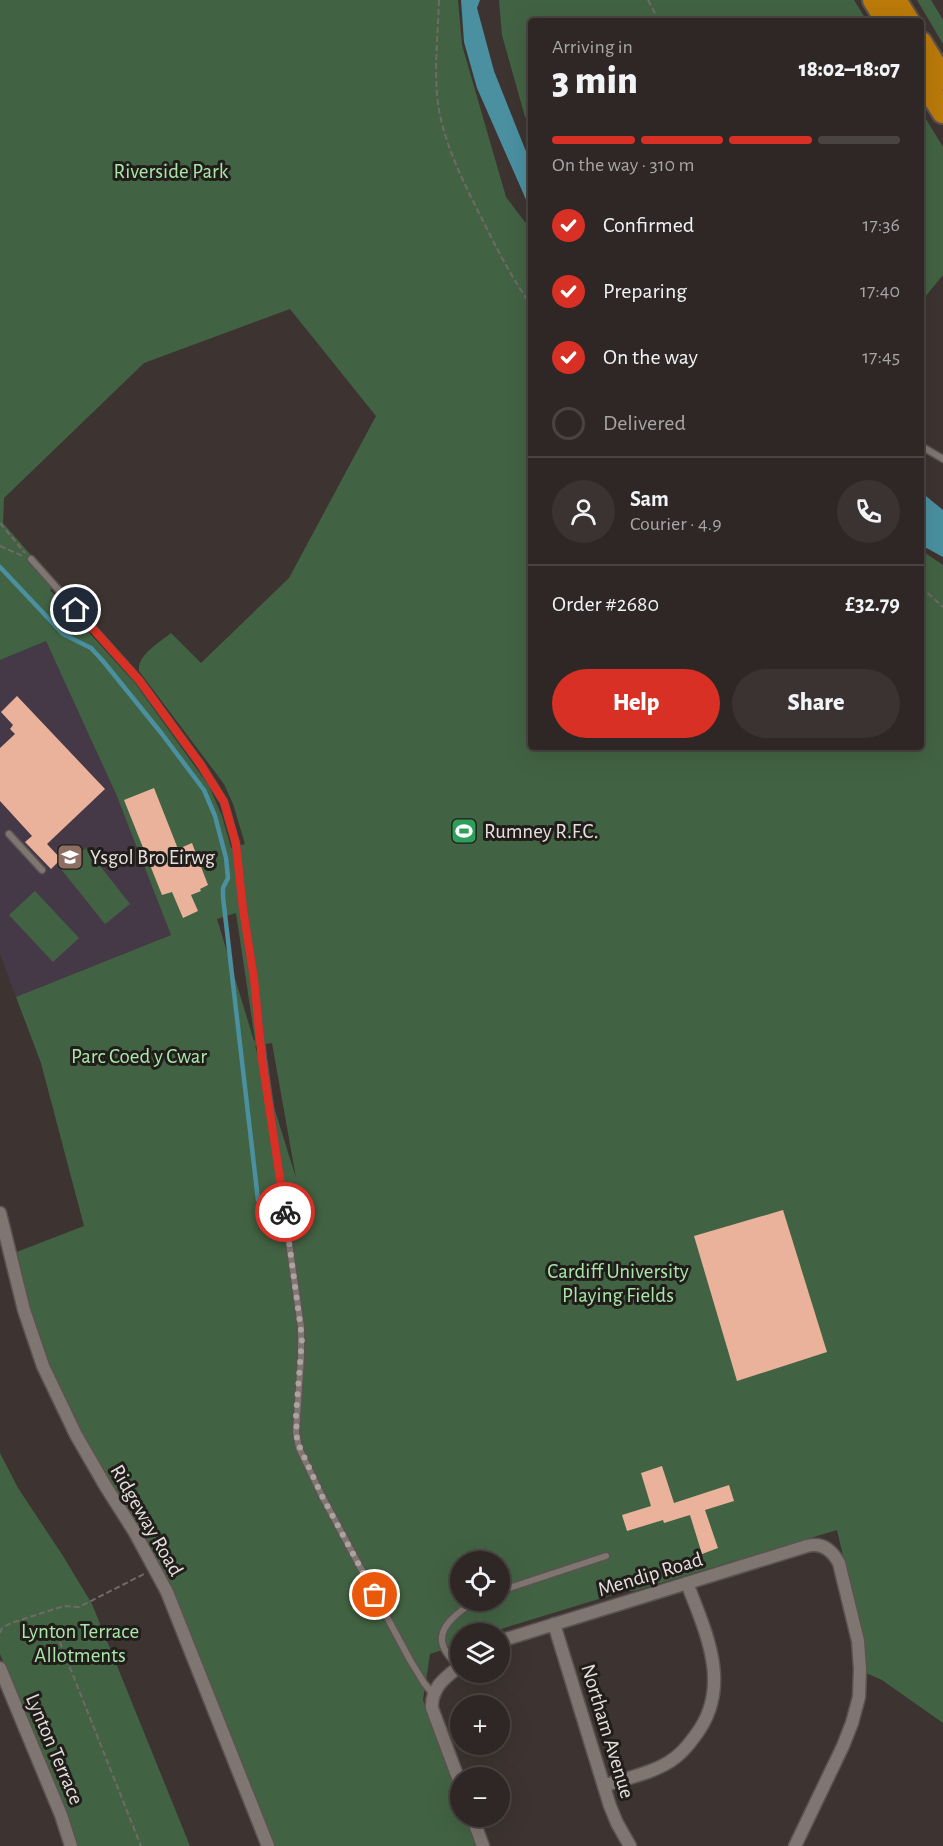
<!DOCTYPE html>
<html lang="en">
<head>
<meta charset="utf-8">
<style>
  :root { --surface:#2e2725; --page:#3a3332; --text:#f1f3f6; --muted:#a7a5a7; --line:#494442; --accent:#d93025 }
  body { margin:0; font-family:"Alegreya Sans",sans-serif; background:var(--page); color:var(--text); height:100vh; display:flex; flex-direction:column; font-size:22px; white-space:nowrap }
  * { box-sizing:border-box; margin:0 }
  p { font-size:20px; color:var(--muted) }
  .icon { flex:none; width:33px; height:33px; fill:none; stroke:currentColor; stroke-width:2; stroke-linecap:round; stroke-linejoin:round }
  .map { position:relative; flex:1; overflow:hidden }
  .sheet { position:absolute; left:528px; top:18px; width:396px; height:732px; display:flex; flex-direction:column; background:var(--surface); border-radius:6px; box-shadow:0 6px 24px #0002,0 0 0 2px var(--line) }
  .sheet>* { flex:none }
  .tools { position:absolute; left:450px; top:1551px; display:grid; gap:12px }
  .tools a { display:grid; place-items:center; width:60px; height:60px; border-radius:50%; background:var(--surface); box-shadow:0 6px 24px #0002,0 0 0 2px var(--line); font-size:30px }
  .pin { position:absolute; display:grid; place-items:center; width:51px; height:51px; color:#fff; margin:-26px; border:3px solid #fff; border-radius:50%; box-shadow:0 2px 6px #0007 }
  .courier { position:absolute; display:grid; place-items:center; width:60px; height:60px; margin:-30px; border:4px solid #d93025; border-radius:50%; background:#fff; color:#222; box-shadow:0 2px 8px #0007 }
  .head em { font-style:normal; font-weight:800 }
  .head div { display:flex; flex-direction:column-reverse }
  .head { display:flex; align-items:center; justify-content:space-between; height:102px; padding:0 24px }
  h1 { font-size:39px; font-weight:800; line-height:45px }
  .bar { display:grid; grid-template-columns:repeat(4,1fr); gap:9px 6px; align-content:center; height:72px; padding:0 24px }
  .bar i { height:8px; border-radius:4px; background:var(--line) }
  .bar .on { background:var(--accent) }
  .bar p { grid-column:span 4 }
  .line { display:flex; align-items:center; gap:15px; padding:0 24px; border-top:2px solid var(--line) }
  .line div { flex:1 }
  .round { display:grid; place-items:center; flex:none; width:63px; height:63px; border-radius:32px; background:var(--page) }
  ol { padding:0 24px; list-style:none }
  li { display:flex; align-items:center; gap:18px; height:66px }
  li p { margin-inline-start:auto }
  li .icon { padding:6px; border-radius:50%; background:var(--accent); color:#fff; stroke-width:4 }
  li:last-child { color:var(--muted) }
  li i { width:33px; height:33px; border:3px solid var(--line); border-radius:50% }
  .button { display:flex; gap:12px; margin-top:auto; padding:12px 24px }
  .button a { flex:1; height:69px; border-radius:36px; background:var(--accent); color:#fff; font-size:24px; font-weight:800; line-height:69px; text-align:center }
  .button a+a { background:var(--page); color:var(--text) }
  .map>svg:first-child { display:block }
</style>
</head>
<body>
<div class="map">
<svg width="943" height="1846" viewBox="0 0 943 1846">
  <rect width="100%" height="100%" fill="#3d3431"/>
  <!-- education -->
  <path fill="#453948" d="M46,641l70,153 55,141 -155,62 -16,-43v-294z"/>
  <!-- green -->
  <g fill="#426343" fill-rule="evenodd">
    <path d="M0,0h458l4,45 44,152 25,33v517h390v-197l22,15v1158l-61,-43 -18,-8 -19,-108 -8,-34 -203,61h-9l-124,38 -7,4 -34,1v10l-30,10 -7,46 37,99v17l7,1 11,29h-204l-12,-31 -149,-328 -32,-53 -32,-69 -18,-52 -17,-60 70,-27 -43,-163 -25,-66 155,-62 -55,-141 -70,-153 -46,19zM290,309l86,107 -87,162 -88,85 -30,-30c-12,10 -34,22 -32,38l85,113 9,20 12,40 -14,4 -9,-32 -13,-30 -74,-103 -85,-93 6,-6 -53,-61 1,-25 140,-135zM236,913l19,127 -1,1 -37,-122zM272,1043l24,135 -41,-132zM460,1562h40v38h-40z"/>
    <path d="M499,0h355l13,21h-336v105l-6,-9 -23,-82z"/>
    <path d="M917,0h14l12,20v24z"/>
    <path d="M921,111l22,36v128l-22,27z"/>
    <path d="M86,848l44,56 -25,20 -44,-55z"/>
    <path d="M35,891l44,47 -26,24 -44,-47z"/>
    <path d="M0,1453l18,35 45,68 29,48 98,242h-114l-9,-31 -67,-161z"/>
  </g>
  <!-- water -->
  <g fill="#4a90a1">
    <path d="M461,0h19l-3,8 17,63 37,93v47l-54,-123 -13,-46z"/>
    <path d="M921,492l22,18v47l-22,-12z"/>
  </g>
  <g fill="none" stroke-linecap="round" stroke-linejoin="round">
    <!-- stream -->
    <path stroke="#4a90a1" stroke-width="4.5" d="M0,567l63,67 28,14 12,13 59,73 42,56 11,26 11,42 2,20 -5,10v9l35,303"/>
  </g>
  <!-- building -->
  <g fill="#ebb29b">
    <path d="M17,696l88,93 -58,55 14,15 -10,10 -26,-27 7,-6 -32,-35v-53l15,-14 -5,-5 3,-4 -12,-13z"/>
    <path d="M154,788l24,61 14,-6 16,42 -8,4 1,2 -10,4 7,16 -15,7 -11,-26 -10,3 -38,-95z"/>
    <path d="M783,1210l44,142 -90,29 -43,-145z"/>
    <path d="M662,1466l12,37 55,-18 5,16 -29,9 13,38 -16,6 -12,-39 -26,8 -1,-3 -36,11 -5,-16 29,-9 -10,-33z"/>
  </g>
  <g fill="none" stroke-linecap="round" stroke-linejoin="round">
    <!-- lane casing -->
    <g stroke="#5a5350" stroke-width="9">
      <g id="lane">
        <path d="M921,446l22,13"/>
        <path d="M31,559l108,121 62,85 23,37 12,42 7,65 11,70 9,81 38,267v31l-5,74 3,16 23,48 88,164 14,23 9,11"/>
        <path d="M9,834l33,36"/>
        <path d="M500,1591l106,-35"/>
        <path d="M458,1667c-4,-6 -11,-12 -14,-19 -10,-21 18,-38 32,-48"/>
      </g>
    </g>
    <!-- street casing -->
    <g stroke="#5a5350" stroke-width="15">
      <g id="street">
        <path d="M0,1213l24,97 19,56 33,69 30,52 28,44 33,61 101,254"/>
        <path d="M554,1624l56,182 7,17 13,23"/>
        <path d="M500,1641l307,-95c15,-4 25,4 32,17l19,78 2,28 -1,28 -7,26 -9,23 -48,100"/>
        <path d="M460,1666c-14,11 -29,21 -28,42l28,75"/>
        <path d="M0,1668l61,147 10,31"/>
        <path d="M604,1786c21,-8 46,-12 65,-24 10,-6 19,-16 26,-26 38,-49 11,-103 -8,-153"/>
        <path d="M472,1816l11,30"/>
      </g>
    </g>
    <!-- highway casing -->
    <g stroke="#5a5350" stroke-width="26">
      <g id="highway">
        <path d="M874,0l13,21"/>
        <path d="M895,0l13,21"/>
        <path d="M921,43l22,36"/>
        <path d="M921,77l22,35"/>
      </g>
    </g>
    <!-- path -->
    <g stroke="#706966" stroke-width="2" stroke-dasharray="6 3" stroke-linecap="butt">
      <path d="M439,0c-1,37 -6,74 0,110 7,38 25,73 42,107 15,30 30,60 50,88"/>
      <path d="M648,0l11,21"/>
      <path d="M0,523l25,30"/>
      <path d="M0,546l23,10"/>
      <path d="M921,587l22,20"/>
      <path d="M53,1625l88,221"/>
      <path d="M0,1633l2,-5 9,-5 53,-17 15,1 65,-33"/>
    </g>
    <!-- lane -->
    <use href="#lane" stroke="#7f7571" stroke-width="6"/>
    <!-- street -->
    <use href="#street" stroke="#7f7571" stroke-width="12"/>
    <!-- highway -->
    <use href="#highway" stroke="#bb7a0a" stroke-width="22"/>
  </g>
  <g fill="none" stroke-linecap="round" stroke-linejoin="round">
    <!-- done -->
    <path stroke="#aaa4a1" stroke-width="6" stroke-dasharray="0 10.8" d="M285,1212l17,126 -6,77 1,26 25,55 53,99"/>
    <!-- route -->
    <path stroke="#d93025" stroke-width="8" d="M76,610l63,70 62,85 23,37 12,42 7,65 11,70 8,81 23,152"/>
  </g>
  <!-- icons -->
  <defs>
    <g id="stadium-square" transform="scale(1.35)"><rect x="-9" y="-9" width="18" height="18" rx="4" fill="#2e9e5b" stroke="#211d1b"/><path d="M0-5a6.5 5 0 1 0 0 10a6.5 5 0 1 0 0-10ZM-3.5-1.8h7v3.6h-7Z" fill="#fff"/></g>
    <g id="school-square" transform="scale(1.35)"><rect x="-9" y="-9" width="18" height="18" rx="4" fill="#8d6e63" stroke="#211d1b"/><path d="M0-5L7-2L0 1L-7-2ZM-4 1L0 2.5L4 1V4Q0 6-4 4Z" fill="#fff"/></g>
  </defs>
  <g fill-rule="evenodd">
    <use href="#stadium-square" x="464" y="831"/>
    <use href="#school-square" x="70" y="857"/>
  </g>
  <g text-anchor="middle" stroke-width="6" stroke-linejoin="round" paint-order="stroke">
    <!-- park labels -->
    <g font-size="21" fill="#a9e7a9" stroke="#211d1b">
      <text x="171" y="178">Riverside Park</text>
      <text x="139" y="1063">Parc Coed y Cwar</text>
      <text x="618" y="1278">Cardiff University<tspan x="618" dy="24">Playing Fields</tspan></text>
      <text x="80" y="1638">Lynton Terrace<tspan x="80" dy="24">Allotments</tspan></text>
    </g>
    <!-- poi labels -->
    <g font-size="21" fill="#e5e0dd" stroke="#211d1b" text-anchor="start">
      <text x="484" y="838">Rumney R.F.C.</text>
      <text x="90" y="864">Ysgol Bro Eirwg</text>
    </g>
    <!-- street labels -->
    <g font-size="21" fill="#e5e0dd" stroke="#211d1b">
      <text transform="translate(147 1520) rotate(60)" y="7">Ridgeway Road</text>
      <text transform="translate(650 1574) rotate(-17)" y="7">Mendip Road</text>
      <text transform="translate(608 1731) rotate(73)" y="7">Northam Avenue</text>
      <text transform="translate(55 1749) rotate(67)" y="7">Lynton Terrace</text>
    </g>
  </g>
</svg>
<div class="tools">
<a><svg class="icon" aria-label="locate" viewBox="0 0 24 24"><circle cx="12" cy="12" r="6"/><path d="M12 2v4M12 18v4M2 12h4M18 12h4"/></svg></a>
<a><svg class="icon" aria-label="layers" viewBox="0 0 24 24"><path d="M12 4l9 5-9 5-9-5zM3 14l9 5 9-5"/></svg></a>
<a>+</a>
<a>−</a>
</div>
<div class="pin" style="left:375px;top:1595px;background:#ea580c"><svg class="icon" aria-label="bag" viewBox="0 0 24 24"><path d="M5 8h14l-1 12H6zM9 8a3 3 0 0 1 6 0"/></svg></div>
<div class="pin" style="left:76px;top:610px;background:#1f2937"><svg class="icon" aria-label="home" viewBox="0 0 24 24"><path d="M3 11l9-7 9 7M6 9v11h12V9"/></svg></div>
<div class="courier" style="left:285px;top:1212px"><svg class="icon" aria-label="bike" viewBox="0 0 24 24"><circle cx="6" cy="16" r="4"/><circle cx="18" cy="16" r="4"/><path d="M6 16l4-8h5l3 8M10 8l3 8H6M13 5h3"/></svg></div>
<section class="sheet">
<div class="head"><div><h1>3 min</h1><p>Arriving in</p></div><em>18:02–18:07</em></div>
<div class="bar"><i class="on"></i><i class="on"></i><i class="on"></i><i></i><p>On the way · 310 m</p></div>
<ol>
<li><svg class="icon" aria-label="check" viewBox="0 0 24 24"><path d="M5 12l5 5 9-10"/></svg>Confirmed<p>17:36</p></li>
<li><svg class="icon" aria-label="check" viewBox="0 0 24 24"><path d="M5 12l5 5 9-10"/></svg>Preparing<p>17:40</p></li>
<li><svg class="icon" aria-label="check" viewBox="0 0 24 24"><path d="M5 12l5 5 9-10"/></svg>On the way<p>17:45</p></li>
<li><i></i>Delivered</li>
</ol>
<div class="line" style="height:108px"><a class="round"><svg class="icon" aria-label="person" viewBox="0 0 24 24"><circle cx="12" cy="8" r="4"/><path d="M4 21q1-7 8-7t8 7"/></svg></a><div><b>Sam</b><p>Courier · 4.9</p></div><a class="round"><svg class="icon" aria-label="phone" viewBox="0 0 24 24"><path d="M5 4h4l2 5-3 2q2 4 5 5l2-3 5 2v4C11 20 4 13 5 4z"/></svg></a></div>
<div class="line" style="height:78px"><div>Order #2680</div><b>£32.79</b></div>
<div class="button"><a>Help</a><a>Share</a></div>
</section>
</div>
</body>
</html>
